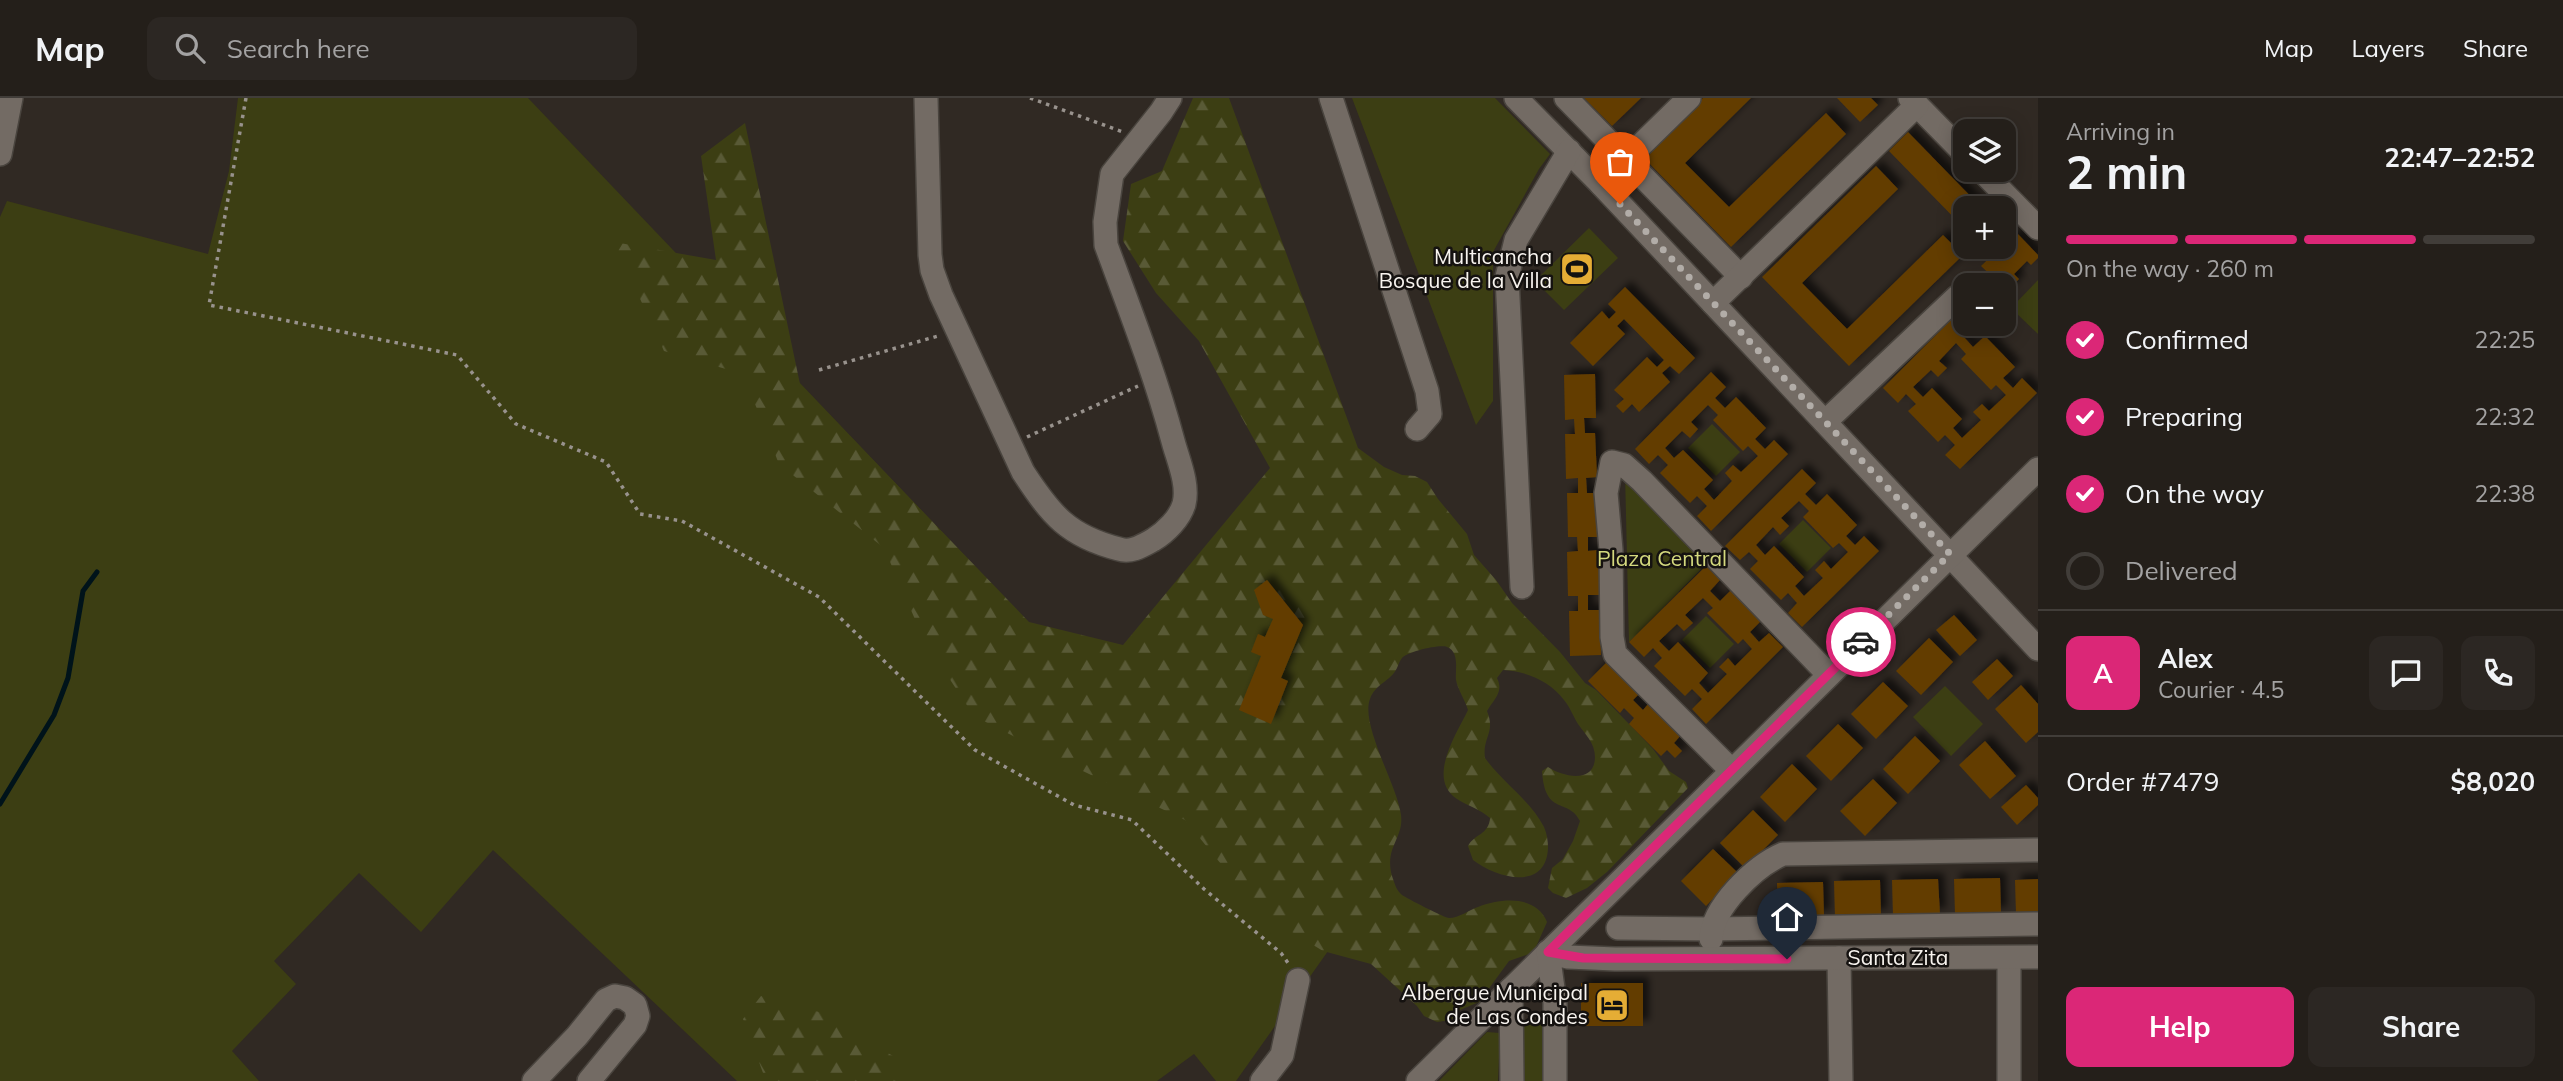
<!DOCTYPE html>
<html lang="en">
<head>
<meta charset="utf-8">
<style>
  :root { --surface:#241f1a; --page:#2c2723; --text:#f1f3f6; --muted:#a3a2a2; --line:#413d39; --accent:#db2777 }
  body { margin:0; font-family:Mulish,sans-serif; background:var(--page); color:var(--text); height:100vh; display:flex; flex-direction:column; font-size:26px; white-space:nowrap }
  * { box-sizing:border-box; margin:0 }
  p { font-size:23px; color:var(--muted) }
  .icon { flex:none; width:38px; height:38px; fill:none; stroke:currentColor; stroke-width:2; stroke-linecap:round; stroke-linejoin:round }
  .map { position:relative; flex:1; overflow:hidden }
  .side { display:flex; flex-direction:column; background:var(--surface); width:525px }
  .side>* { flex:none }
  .fabs { position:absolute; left:1953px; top:21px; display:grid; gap:14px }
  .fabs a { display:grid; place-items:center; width:63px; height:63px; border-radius:14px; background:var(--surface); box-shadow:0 4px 18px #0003,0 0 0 2px var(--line); font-size:35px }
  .pin { position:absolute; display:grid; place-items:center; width:60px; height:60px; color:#fff; margin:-72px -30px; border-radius:50% 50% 50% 0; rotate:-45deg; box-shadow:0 0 7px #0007 }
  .pin .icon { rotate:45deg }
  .courier { position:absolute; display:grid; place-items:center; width:70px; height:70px; margin:-35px; border:5px solid #db2777; border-radius:50%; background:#fff; color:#222; box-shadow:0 2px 9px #0007 }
  .overview em { font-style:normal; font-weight:700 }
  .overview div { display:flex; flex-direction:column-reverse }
  .overview { display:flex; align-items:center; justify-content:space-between; height:119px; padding:0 28px }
  h1 { font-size:46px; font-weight:700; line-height:52px }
  .bar { display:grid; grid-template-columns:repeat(4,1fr); gap:10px 7px; align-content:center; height:84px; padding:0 28px }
  .bar i { height:9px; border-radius:5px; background:var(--line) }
  .bar .selected { background:var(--accent) }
  .bar p { grid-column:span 4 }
  .line { display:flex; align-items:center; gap:18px; padding:0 28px; border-top:2px solid var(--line) }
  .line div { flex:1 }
  .round { display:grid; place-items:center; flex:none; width:74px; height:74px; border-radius:14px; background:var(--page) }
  ol { padding:0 28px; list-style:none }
  li { display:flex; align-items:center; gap:21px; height:77px }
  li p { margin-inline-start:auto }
  li .icon { padding:7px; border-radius:50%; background:var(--accent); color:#fff; stroke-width:4 }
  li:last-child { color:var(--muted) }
  li i { width:38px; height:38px; border:4px solid var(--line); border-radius:50% }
  .button { display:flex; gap:14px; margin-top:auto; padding:14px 28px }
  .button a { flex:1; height:80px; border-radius:14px; background:var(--accent); color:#fff; font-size:28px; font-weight:700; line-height:80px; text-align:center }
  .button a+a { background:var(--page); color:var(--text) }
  header { display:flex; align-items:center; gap:42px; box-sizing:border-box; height:98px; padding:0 35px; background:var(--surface); border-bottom:2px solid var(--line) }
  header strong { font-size:33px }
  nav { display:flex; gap:38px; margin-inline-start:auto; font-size:24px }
  .search { width:490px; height:63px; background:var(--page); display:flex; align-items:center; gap:18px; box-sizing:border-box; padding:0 24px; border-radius:14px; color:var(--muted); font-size:26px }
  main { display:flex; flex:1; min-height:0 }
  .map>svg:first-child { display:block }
</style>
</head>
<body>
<header>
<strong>Map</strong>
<div class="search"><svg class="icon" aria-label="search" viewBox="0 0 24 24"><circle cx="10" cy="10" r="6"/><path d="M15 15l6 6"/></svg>Search here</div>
<nav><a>Map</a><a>Layers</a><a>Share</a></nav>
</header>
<main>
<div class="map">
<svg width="2038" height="983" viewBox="0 0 2038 983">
  <defs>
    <pattern id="forest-firs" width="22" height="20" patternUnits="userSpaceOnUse" patternTransform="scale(1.75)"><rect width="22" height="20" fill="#3c3e13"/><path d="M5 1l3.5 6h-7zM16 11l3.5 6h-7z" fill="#595a36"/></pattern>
    <filter id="shadow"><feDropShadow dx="6" dy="-6" stdDeviation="3.5" flood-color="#0009"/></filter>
  </defs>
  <rect width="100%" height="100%" fill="#302923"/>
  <!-- green -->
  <g fill="#3c3e13">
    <path d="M238,0h290l561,588 249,251 -102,144h-20l-22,-27 -37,27h-420l-244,-231 -72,82 -62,-59 -85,88 22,23 -64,67 27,30h-259v-864l7,-16 201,53 21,-83z"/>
    <path d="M1352,0h143l55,56 -11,15 -46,83v149l-17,24z"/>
    <path d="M1589,130l29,30 -54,52 -29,-29z"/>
    <path d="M2038,182v54l-27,-26z"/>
    <path d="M1712,326l28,28 -24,24 -28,-28z"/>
    <path d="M1625,375l86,86 -82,83z"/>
    <path d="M1803,422l28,28 -24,24 -28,-28z"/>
    <path d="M1706,518l28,28 -24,24 -28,-28z"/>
    <path d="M1945,588l38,38 -32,32 -38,-39z"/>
    <path d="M1546,925l1,58h-26l-1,-56z"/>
    <path d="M1487,934l13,1 -2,48h-59z"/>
  </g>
  <!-- forest -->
  <g fill="url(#forest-firs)">
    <path d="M1193,0h36l129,350 26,19 18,8 13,1 12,6 11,17 29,35 7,21 22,25 16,23 48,49 25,31 11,7 33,34 24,25 16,22 17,11 2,6 -81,84 -20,16 -21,10 -13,-5 -5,-5 4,-20 11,-9 10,-18 7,-20c-12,-24 -35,-4 -38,-50l6,-4c15,10 47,17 47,-10 0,-14 -10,-23 -17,-33 -5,-8 -8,-17 -14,-24 -14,-19 -38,-29 -61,-30l-6,8c7,14 -3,21 -10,33 9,22 -5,26 -2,47 17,24 45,42 59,69 3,7 4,14 4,21 -2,44 -52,30 -75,12l-5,-14c6,-12 21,-11 22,-28 -10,-9 -22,-12 -33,-19 -31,-20 0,-66 11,-89 -3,-10 -10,-20 -12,-30 -1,-10 4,-28 -9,-33 -8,-3 -40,5 -45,11 -2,2 -4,8 -5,10 -6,13 -22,16 -27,31 -10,26 28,88 31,116 3,24 -17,32 -9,61 3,8 4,14 10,19 4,3 43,23 47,23 10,0 20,-8 29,-11 24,-9 58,-12 69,15l-12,27 -6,5 -20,7 -30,41 -19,8 -9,10 -14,2 -13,-6 -7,-10 -46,-42 -48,-13 -61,-37 -77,-94 -123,-59 -88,-45 -50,-76 -40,-92 -105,-84 -36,-90 -79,-23 -50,-109 102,18 -15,-104 44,-33 55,261 229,238 94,23 147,-177 -71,-127 -43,-48 -33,-52 8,-57 31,-13z"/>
    <path d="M761,898l58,16 74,44 17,25h-144l-23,-62z"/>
  </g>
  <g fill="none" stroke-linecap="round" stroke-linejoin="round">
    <!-- stream -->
    <path stroke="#00131a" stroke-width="5" d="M0,706l54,-89 14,-37 15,-87 14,-19"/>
  </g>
  <!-- building -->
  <g fill="#633d02" fill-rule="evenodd" filter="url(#shadow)">
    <path d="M1584,0h57l-29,28z"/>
    <path d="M1703,0h48l-66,65 44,44 97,-94 20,21 -115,113 -88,-90z"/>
    <path d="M1837,0h34l7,7 -18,17z"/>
    <path d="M1908,34l74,76h-17v21l-76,-78z"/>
    <path d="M1876,68l22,23 -96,94 45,46 96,-94 20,20 -114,111 -87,-89z"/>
    <path d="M2016,134l22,23v3l-7,7 -4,-4 -13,13 5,5 -12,13 -3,-7h-3l-20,-19 20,-19h3z"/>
    <path d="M1625,189l70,71 -16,16 -9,-8 -8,7 8,9 -31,30 -7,-8 -9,9 -7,-7 8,-7 -10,-9 33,-33 10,10 7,-7 -40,-41 -7,7 8,8 -32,32 -23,-23 32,-32 7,8 7,-7 -8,-8z"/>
    <path d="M1960,213l5,6v7l9,2 -11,10 10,11 12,-11 30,31 -12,11 10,10 9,-10 15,15 -77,76 -15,-14 10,-10 -10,-10 -7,7 -30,-31 8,-7 -10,-10 -8,9 -15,-15zM1956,245l10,11 -5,5 30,31 5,-5 10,10 -17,16 -7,-7 -9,8 8,8 -19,18 -9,-10 9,-9 -30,-31 -9,9 -10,-10 18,-17 7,7 9,-9 -8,-7z"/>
    <path d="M1711,274l15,15 -11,11 10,10 11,-11 30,31 -11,11 10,10 9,-9 14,14 -77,77 -14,-15 10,-10 -10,-10 -7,7 -30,-30 8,-8 -10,-10 -9,9 -14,-15zM1708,307l10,10 -5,5 30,31 5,-5 10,10 -17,16 -8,-7 -8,8 7,8 -18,19 -10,-11 9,-9 -30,-30 -9,8 -9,-10 17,-17 8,7 8,-9 -7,-7z"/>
    <path d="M1595,276l1,44h-12l1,15h10l2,44 -11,1 1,15h10l2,44h-11v14l10,-1 2,45h-12v15h12l1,45 -31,1 -1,-45h9v-15h-10l-1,-44 11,-1 -1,-14h-9l-1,-44h11v-15l-12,1 -1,-45h10l-1,-15 -9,1 -1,-45z"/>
    <path d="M1802,371l14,14 -11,11 11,11 11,-11 30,31 -11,11 9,9 9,-9 15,15 -77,76 -14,-14 9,-10 -9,-10 -7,7 -31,-31 8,-8 -9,-9 -9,8 -15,-14zM1799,403l10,10 -6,6 30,31 6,-5 9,9 -17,17 -7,-8 -9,9 8,8 -19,18 -9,-10 9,-9 -30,-31 -9,9 -9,-10 17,-18 7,8 9,-9 -8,-8z"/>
    <path d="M1706,468l14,14 -10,11 10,10 11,-11 30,31 -11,11 9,10 10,-9 14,14 -77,77 -14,-15 10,-10 -10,-10 -7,7 -31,-30 8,-8 -9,-10 -9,9 -15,-15zM1703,500l10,10 -6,5 31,31 5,-5 9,10 -17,17 -7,-8 -9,9 8,7 -19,19 -9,-10 9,-10 -30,-31 -9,9 -10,-10 18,-17 7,7 9,-8 -8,-8z"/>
    <path d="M1267,482l36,45 -22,53 7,3 -17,43 -32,-14 22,-54 -10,-4 7,-18 7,3 8,-18 -10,-4 -9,-25z"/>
    <path d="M1954,517l23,25 -17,16 -24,-26z"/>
    <path d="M1929,540l24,24 -32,33 -25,-24z"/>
    <path d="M1997,561l16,17 -25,24 -16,-18z"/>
    <path d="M1608,563l32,32 -7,7 10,10 6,-7 32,32 -7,8 8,8 -7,7 -8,-8 -6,6 -32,-32 5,-6 -10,-10 -4,5 -32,-32z"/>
    <path d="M1883,584l25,24 -32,33 -25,-25z"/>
    <path d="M2021,587l17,19v28l-12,11 -31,-34z"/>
    <path d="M1838,626l25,24 -32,33 -25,-25z"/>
    <path d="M1915,638l25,25 -32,33 -25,-25z"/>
    <path d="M1985,643l31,35 -26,23 -31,-34z"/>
    <path d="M1792,666l25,25 -32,33 -25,-25z"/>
    <path d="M1873,681l24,24 -32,33 -25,-25z"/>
    <path d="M2026,687l12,13v7l-21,20 -16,-18z"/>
    <path d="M1753,712l25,25 -33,33 -25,-25z"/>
    <path d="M1713,751l25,24 -32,33 -25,-25z"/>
    <path d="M2000,780l1,35 -46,1 -1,-35z"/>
    <path d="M1938,781l2,35 -47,1 -1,-35z"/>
    <path d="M2038,781v35h-22l-1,-34z"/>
    <path d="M1880,782l1,35 -46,1 -1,-35z"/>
    <path d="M1823,784l1,34 -46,2 -1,-35z"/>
    <rect x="1581" y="885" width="62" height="43"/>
  </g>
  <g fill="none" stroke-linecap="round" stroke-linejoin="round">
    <!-- minor casing -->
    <g stroke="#49443e" stroke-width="26">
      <g id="minor">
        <path d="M926,0l4,157 2,15 9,25 82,177c28,43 45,64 96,77 12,4 23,-3 34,-9 13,-8 27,-22 31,-36 5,-20 -6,-44 -11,-63 -18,-67 -43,-131 -67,-196l-1,-23 7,-48 49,-62 9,-14"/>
        <path d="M1331,0l96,293 3,23 -13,15"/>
        <path d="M1516,0l85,86 437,465"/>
        <path d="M1566,0l175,179"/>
        <path d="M1910,0l55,56"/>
        <path d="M0,56l11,-56"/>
        <path d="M1981,72l57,58"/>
        <path d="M1601,86l88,-86"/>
        <path d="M1713,205l204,-198"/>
        <path d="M1825,324l132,-125"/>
        <path d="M1522,489l-15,-310 9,-37 53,-89"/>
        <path d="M1731,672l-116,-116 -3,-17 -1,-87 -5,-57 6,-31 12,3 18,16 186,193"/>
        <path d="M1618,830l93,1 327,-5"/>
        <path d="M1711,841c1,-32 44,-73 72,-85l255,-4"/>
        <path d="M1839,860l2,123"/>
        <path d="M2009,860v123"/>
        <path d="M1511,891l1,92"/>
        <path d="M534,983l43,-45 29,-36 9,-4 10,2 10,7 3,11 -3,9 -46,56"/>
        <path d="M1262,983l20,-26 16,-75"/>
        <path d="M1418,983l620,-612"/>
        <path d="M1555,983v-78l-7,-51 20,5 47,2 423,-2"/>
      </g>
    </g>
    <!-- path -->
    <g stroke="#98928d" stroke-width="3.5" stroke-dasharray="3.5 5" stroke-linecap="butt">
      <path d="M246,0l-37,207 248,50 59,69 90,38 34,52 42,7 137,76 156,153 99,55 58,15 72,69 77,64 7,10"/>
      <path d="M1030,0l93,34"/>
      <path d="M819,272l119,-34"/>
      <path d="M1027,339l111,-51"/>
    </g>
    <!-- minor -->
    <use href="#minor" stroke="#736b64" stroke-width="23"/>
  </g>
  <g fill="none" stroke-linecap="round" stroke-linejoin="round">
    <!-- done -->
    <path stroke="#b2ada8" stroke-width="7" stroke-dasharray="0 12.6" d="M1620,106l330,350 -89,88"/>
    <!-- route -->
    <path stroke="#db2777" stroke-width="9" d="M1787,861l-204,-1 -35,-6 313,-310"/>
  </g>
  <!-- icons -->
  <defs>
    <g id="stadium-square" transform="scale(1.75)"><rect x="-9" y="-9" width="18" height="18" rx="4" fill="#e5ad35" stroke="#151210"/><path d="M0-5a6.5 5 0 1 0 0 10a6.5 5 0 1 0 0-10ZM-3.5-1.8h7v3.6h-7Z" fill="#111"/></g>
    <g id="hotel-square" transform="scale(1.75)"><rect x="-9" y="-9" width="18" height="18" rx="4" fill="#e5ad35" stroke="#151210"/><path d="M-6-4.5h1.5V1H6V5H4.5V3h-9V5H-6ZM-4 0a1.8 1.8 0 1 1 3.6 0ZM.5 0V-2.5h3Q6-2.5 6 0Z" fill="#111"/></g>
  </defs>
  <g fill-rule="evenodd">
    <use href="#stadium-square" x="1577" y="171"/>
    <use href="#hotel-square" x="1612" y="907"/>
  </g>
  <g text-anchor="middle" stroke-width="5" stroke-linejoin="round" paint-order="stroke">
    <!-- poi labels -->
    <g font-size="21" fill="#f8f4ef" stroke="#151210" text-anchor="end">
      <text x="1552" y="166">Multicancha<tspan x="1552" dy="24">Bosque de la Villa</tspan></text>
      <text x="1588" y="902">Albergue Municipal<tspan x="1588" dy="24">de Las Condes</tspan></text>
    </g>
    <!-- park labels -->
    <g font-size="21" fill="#d4d97e" stroke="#151210">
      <text x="1662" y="468">Plaza Central</text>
    </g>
    <!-- street labels -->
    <g font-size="21" fill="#f8f4ef" stroke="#151210">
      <text x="1898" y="867">Santa Zita</text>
    </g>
  </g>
</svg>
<div class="fabs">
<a><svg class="icon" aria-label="layers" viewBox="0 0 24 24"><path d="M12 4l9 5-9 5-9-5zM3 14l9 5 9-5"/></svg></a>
<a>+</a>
<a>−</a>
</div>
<div class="pin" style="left:1620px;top:106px;background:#ea580c"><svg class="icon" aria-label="bag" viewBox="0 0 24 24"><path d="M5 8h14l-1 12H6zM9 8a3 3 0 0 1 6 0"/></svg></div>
<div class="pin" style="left:1787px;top:861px;background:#1f2937"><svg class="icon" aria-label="home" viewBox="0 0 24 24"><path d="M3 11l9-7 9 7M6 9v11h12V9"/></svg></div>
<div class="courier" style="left:1861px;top:544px"><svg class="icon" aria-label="car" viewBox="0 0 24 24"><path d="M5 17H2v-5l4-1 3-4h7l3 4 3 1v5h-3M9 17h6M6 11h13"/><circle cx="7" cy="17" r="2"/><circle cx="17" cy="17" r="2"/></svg></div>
</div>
<section class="side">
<div class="overview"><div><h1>2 min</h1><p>Arriving in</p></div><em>22:47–22:52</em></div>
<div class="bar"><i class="selected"></i><i class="selected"></i><i class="selected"></i><i></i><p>On the way · 260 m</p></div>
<ol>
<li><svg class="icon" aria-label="check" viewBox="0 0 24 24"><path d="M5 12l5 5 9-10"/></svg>Confirmed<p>22:25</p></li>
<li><svg class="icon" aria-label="check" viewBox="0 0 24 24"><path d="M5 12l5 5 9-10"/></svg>Preparing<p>22:32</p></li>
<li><svg class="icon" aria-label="check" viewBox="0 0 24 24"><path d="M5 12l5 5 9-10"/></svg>On the way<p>22:38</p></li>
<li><i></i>Delivered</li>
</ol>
<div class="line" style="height:126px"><b class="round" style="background:var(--accent);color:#fff">A</b><div><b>Alex</b><p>Courier · 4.5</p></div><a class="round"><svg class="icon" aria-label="chat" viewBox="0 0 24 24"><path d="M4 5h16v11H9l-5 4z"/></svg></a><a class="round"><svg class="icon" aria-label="phone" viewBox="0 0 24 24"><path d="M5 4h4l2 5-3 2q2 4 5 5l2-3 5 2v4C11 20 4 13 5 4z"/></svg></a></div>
<div class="line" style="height:91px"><div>Order #7479</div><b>$8,020</b></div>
<div class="button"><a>Help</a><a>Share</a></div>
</section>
</main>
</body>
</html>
